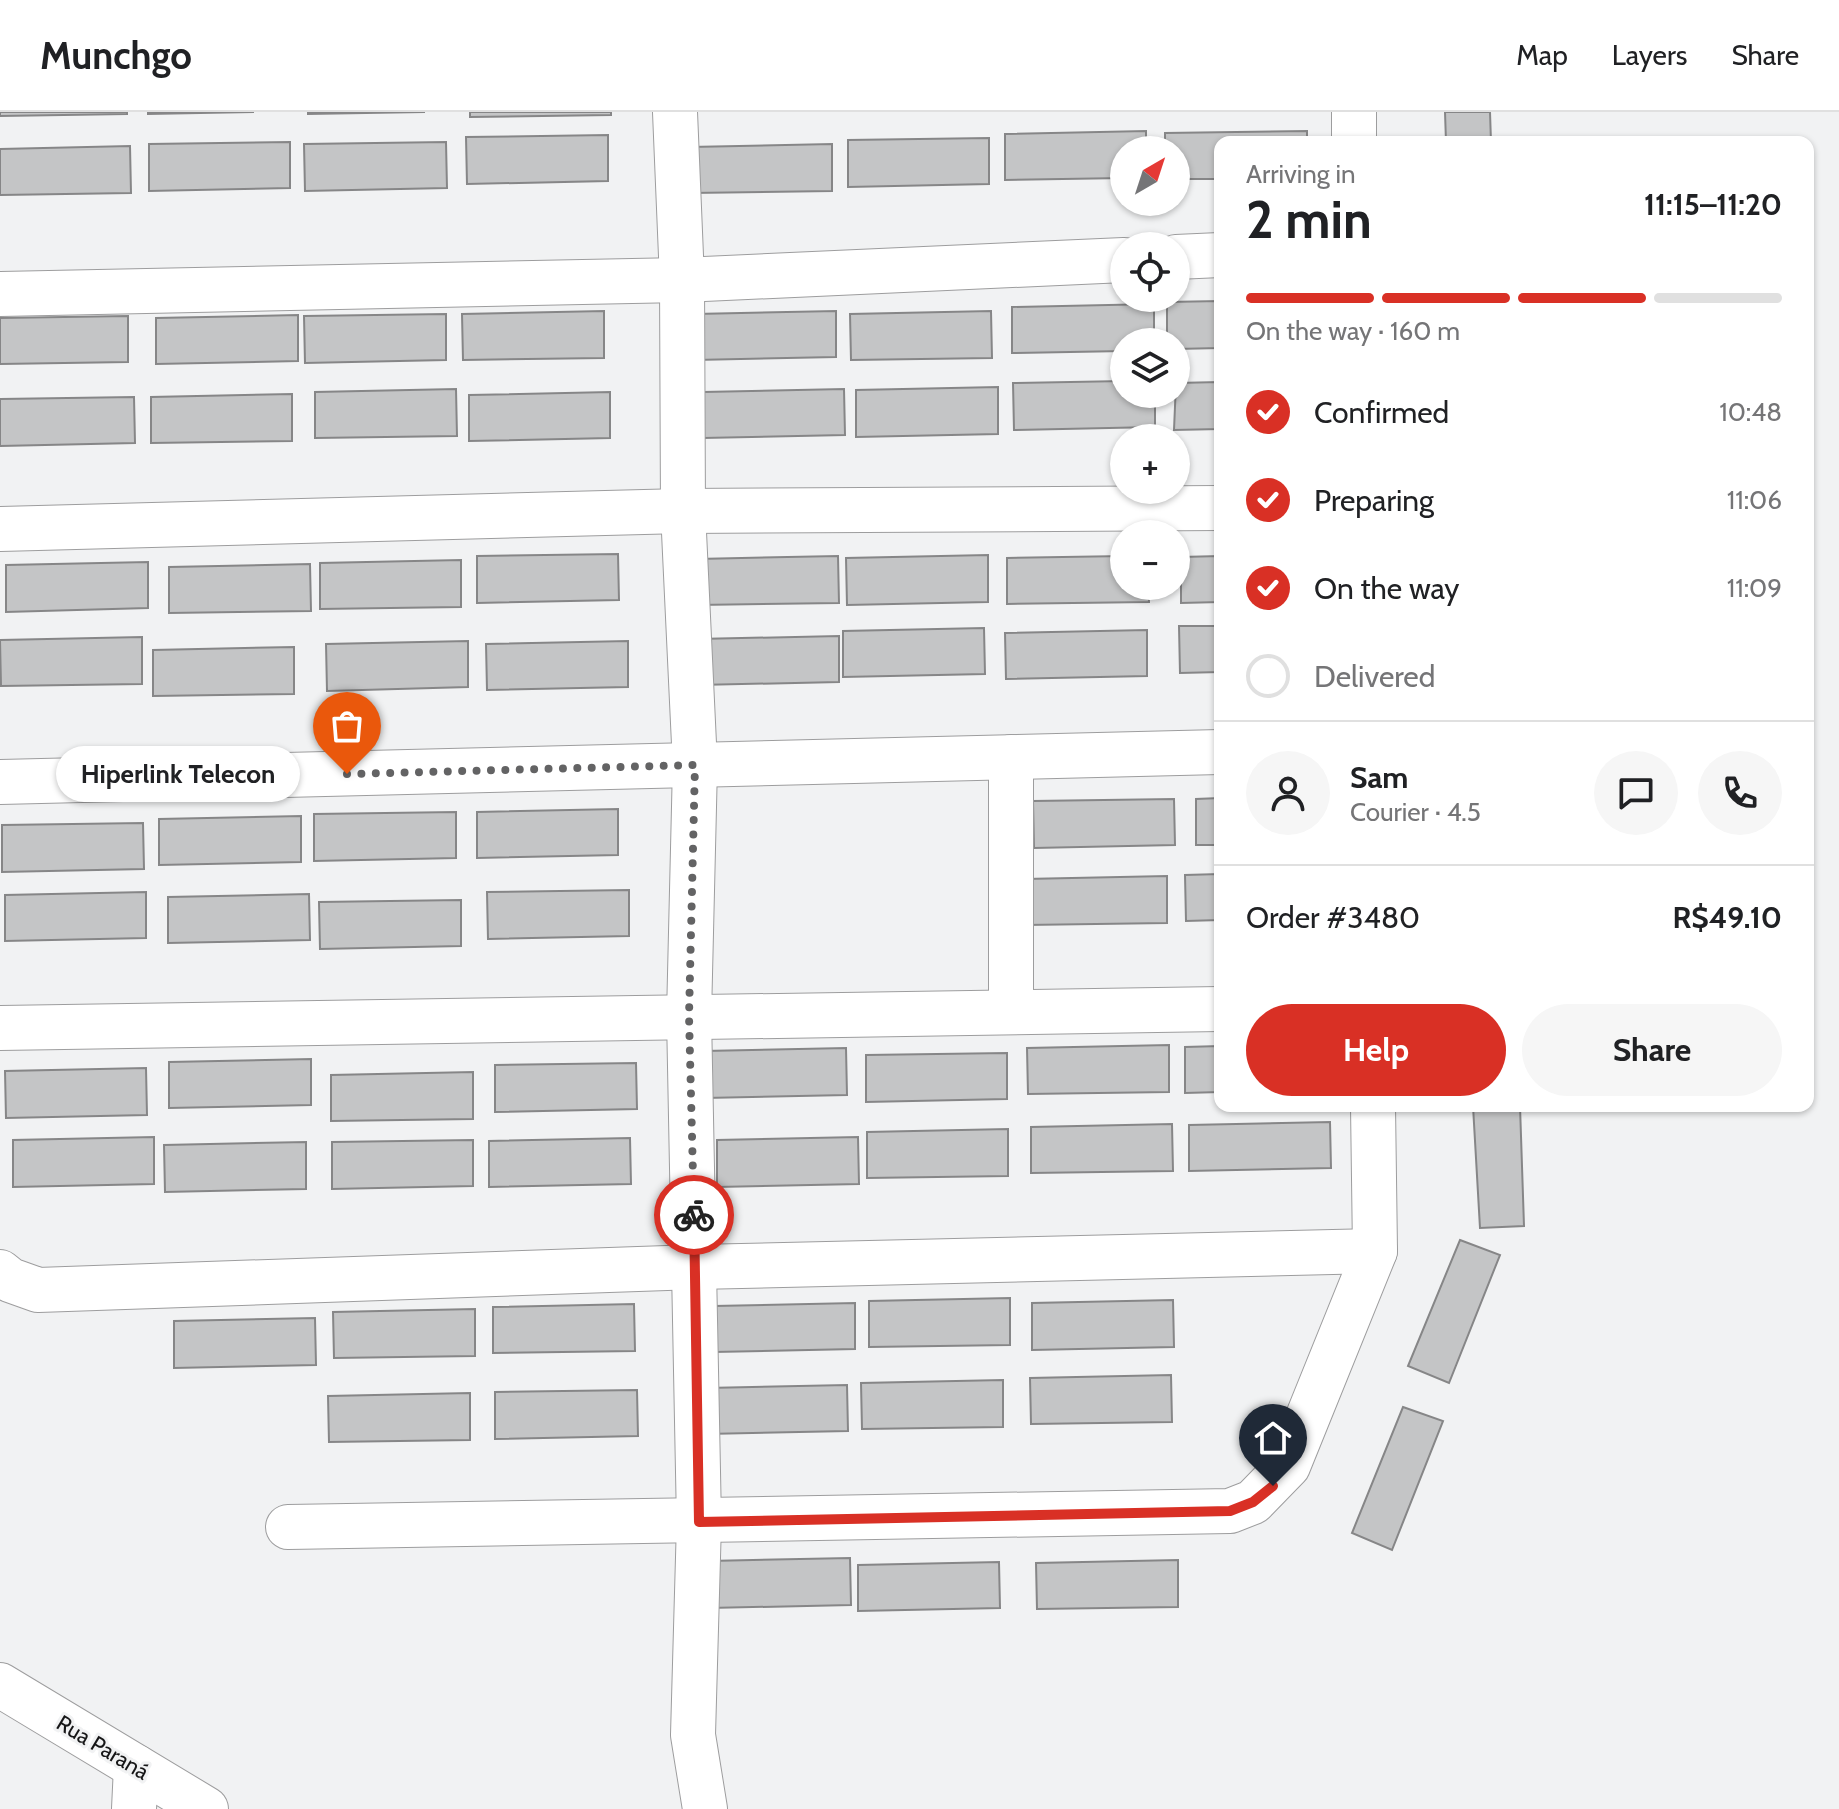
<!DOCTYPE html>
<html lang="en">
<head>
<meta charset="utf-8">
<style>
  :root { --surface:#fff; --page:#f6f6f6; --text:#202124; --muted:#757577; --line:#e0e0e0; --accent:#d93025 }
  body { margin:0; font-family:Cabin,sans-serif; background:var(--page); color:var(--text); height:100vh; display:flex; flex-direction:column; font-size:30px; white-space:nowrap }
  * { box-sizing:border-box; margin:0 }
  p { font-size:26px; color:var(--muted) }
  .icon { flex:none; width:44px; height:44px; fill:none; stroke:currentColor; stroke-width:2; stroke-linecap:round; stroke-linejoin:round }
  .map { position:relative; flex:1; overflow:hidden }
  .sheet { position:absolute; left:1214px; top:24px; width:600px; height:976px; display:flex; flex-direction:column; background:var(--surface); border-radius:16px; box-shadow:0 2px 6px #0004 }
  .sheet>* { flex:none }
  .needle { width:52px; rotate:39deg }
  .controls { position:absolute; left:1110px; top:24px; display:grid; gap:16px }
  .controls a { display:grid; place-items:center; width:80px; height:80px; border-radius:50%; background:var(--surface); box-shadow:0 2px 6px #0004; font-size:40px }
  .pin { position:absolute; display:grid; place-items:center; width:68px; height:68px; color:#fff; margin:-82px -34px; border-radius:50% 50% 50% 0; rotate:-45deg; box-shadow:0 0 8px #0007 }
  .pin .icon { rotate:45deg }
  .courier { position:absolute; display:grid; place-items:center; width:80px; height:80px; margin:-40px; border:6px solid #d93025; border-radius:50%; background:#fff; color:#222; box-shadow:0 2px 10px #0007 }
  .bubble { position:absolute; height:56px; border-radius:28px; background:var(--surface); box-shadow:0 2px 6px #0004; font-size:26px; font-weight:800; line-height:56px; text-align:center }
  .overview em { font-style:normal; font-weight:800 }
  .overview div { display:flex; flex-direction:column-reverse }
  .overview { display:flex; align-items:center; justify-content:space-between; height:136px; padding:0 32px }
  h1 { font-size:52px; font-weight:800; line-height:60px }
  .bar { display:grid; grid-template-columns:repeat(4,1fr); gap:12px 8px; align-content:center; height:96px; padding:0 32px }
  .bar i { height:10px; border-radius:6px; background:var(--line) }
  .bar .current { background:var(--accent) }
  .bar p { grid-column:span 4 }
  .line { display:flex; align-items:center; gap:20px; padding:0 32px; border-top:2px solid var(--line) }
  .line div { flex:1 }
  .round { display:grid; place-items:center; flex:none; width:84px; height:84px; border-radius:42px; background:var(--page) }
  ol { padding:0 32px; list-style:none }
  li { display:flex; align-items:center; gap:24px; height:88px }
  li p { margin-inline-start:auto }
  li .icon { padding:8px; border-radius:50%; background:var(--accent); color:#fff; stroke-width:4 }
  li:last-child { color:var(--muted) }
  li i { width:44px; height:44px; border:4px solid var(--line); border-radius:50% }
  .action { display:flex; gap:16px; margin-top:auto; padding:16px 32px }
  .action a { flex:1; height:92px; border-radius:48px; background:var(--accent); color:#fff; font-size:32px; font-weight:800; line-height:92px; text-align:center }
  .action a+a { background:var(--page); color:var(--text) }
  header { display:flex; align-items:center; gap:48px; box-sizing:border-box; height:112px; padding:0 40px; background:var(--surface); border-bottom:2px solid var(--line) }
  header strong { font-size:38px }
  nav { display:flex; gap:44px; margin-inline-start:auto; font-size:28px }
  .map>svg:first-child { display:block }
</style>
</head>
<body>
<header>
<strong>Munchgo</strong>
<nav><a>Map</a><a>Layers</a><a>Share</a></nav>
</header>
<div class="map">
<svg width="1839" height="1697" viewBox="0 0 1839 1697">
  <rect width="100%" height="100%" fill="#f1f2f3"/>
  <!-- building -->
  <g fill="#c4c5c6" stroke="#868687" stroke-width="2">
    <path d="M0,0h127v2l-127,2z"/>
    <path d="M148,0h106l-106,2z"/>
    <path d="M308,0h117l-117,2z"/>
    <path d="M470,0h141v3l-141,2z"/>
    <path d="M1445,0h45l1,30h-45z"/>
    <path d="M1146,19v19h-22v28l-119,2v-46z"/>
    <path d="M1307,19v11h-87v37h-44v-29h-11v-17z"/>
    <path d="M608,23v46l-141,3 -1,-47z"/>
    <path d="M989,26v46l-141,3v-47z"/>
    <path d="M290,30v46l-141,3v-47z"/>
    <path d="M446,30l1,46 -142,3 -1,-47z"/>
    <path d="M832,32v47l-141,2 -1,-46z"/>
    <path d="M130,34l1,47 -131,2v-46z"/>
    <path d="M1220,189v47l-44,1v-7h-9v-40z"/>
    <path d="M1154,192v38h-30v9l-112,2v-46z"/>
    <path d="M604,199v47l-141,2 -1,-46z"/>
    <path d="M836,199v46l-141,3v-46z"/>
    <path d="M991,199l1,47 -141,2 -1,-46z"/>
    <path d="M446,202v46l-141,3 -1,-47z"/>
    <path d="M298,203v46l-142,3v-46z"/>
    <path d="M128,204v46l-128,2v-46z"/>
    <path d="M1124,269v13h31v33l-141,3 -1,-47z"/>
    <path d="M1220,270v47l-46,1 2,-47z"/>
    <path d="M998,275v47l-142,3v-47z"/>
    <path d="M456,277l1,47 -142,2v-46z"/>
    <path d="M844,277l1,46 -142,3v-46z"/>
    <path d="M610,280v46l-141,3v-46z"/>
    <path d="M292,282v47l-141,2v-46z"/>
    <path d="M134,285l1,46 -135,3v-47z"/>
    <path d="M618,442l1,46 -142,3v-47z"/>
    <path d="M988,443v47l-141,3 -1,-47z"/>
    <path d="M838,444l1,47 -142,2v-46z"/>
    <path d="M1124,444v30h24l1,16 -142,2v-46z"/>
    <path d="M1220,444v46l-39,1v-46z"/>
    <path d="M461,448v47l-141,2v-46z"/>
    <path d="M148,450v46l-142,4v-47z"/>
    <path d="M310,452l1,47 -142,2v-46z"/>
    <path d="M1179,514h41v46l-40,1z"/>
    <path d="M984,516l1,46 -142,3v-46z"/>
    <path d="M1147,518v46l-141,3 -1,-46z"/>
    <path d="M839,524v46l-141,3 -1,-46z"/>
    <path d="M142,525v47l-141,2 -1,-46z"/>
    <path d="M468,529v46l-141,4 -1,-47z"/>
    <path d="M628,529v46l-141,3 -1,-46z"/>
    <path d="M294,535v47l-141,2v-46z"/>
    <path d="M1220,686v47h-24v-46z"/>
    <path d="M1174,687l1,46 -141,3 -1,-47z"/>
    <path d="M618,697v46l-141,3v-46z"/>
    <path d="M456,700v46l-142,3v-47z"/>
    <path d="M301,704v46l-142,3v-46z"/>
    <path d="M143,711l1,46 -142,3v-47z"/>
    <path d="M1220,762v46l-34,1 -1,-46z"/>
    <path d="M1167,764v47l-142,2v-46z"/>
    <path d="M629,778v46l-141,3 -1,-47z"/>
    <path d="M146,780v46l-141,3v-46z"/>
    <path d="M309,782l1,46 -142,3v-46z"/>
    <path d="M461,788v46l-141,3 -1,-47z"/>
    <path d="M1169,933v47l-141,2 -1,-46z"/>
    <path d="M1220,934v46l-35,1v-46z"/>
    <path d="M846,936l1,47 -142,3 -1,-47z"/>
    <path d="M1007,941v46l-141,3v-47z"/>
    <path d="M311,947v46l-142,3v-46z"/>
    <path d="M636,951l1,46 -142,3v-47z"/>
    <path d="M146,956l1,47 -141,3 -1,-47z"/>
    <path d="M473,960v47l-142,2v-46z"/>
    <path d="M1473,994h47l4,120 -44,2z"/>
    <path d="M1330,1010l1,46 -142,3v-46z"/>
    <path d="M1172,1012l1,47 -142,2v-46z"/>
    <path d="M1008,1017v47l-141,2v-46z"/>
    <path d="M154,1025v47l-141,3v-47z"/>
    <path d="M858,1025l1,47 -142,3v-47z"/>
    <path d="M630,1026l1,46 -142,3v-46z"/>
    <path d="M473,1028v46l-141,3v-47z"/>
    <path d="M306,1030v47l-141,3 -1,-47z"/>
    <path d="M1460,1128l40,15 -51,128 -41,-17z"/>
    <path d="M1010,1186v47l-141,2v-46z"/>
    <path d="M1173,1188l1,47 -142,3v-47z"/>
    <path d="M855,1191v46l-141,3v-46z"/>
    <path d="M634,1192l1,47 -142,2v-46z"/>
    <path d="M475,1197v47l-141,2 -1,-46z"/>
    <path d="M315,1206l1,47 -142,3v-47z"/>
    <path d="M1171,1263l1,47 -141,2 -1,-46z"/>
    <path d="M1003,1268v47l-141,2 -1,-46z"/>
    <path d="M847,1273l1,46 -142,3v-46z"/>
    <path d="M637,1278l1,46 -143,3v-47z"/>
    <path d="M470,1281v47l-141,2 -1,-46z"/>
    <path d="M1403,1295l40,14 -51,129 -40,-17z"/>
    <path d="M850,1446l1,47 -142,3v-47z"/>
    <path d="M1178,1448v47l-141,2 -1,-46z"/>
    <path d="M999,1450l1,46 -142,3v-46z"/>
  </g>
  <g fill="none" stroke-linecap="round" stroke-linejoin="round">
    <!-- minor casing -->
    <g stroke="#9d9d9e" stroke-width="46">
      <g id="minor">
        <path d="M675,0l7,168 1,231 12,254 -6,251 10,506 -6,213 12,74"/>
        <path d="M1354,0v30"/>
        <path d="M1176,145l44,-2"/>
        <path d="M0,182l682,-14 442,-20"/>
        <path d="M0,417l683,-18 537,-3"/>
        <path d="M1011,645v255"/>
        <path d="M0,670l1220,-30"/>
        <path d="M0,916l1220,-19"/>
        <path d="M0,1160l10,8 28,10 658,-23 679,-16"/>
        <path d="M288,1415l942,-16 23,-9 35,-36 87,-215 -2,-145"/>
        <path d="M0,1573l206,124"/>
        <path d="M134,1697l2,-42"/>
      </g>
    </g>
    <!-- minor -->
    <use href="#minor" stroke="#fff" stroke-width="44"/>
  </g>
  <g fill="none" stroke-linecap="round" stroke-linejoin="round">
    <!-- done -->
    <path stroke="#636364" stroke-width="8" stroke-dasharray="0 14.4" d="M347,662l348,-9 -6,251 5,199"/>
    <!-- route -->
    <path stroke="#d93025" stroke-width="10" d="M694,1103l5,307 531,-11 23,-9 20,-16"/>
  </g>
  <g text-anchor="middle" stroke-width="6" stroke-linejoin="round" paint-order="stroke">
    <!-- street labels -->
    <g font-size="22" fill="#161617" stroke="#f1f2f3">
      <text transform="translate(103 1635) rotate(31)" y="8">Rua Paraná</text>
    </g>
  </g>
</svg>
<div class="controls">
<a><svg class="needle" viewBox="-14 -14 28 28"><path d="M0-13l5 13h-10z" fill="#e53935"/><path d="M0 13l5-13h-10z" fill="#757577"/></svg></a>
<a><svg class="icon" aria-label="locate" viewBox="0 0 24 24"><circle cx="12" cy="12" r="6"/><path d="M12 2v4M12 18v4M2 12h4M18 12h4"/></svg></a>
<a><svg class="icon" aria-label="layers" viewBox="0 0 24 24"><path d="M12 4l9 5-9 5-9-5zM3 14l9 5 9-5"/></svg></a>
<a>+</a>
<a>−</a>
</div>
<div class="pin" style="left:347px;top:662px;background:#ea580c"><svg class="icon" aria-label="bag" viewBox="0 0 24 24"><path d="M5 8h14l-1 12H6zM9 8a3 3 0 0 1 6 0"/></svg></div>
<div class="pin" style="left:1273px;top:1374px;background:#1f2937"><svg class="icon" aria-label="home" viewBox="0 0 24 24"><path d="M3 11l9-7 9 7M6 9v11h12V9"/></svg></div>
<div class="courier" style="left:694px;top:1103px"><svg class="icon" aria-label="bike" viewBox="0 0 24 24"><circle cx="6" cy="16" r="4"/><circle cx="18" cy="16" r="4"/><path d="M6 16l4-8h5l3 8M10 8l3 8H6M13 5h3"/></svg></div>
<div class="bubble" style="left:56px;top:634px;width:244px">Hiperlink Telecon</div>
<section class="sheet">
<div class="overview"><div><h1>2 min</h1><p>Arriving in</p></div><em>11:15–11:20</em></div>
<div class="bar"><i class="current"></i><i class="current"></i><i class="current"></i><i></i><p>On the way · 160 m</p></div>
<ol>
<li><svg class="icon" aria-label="check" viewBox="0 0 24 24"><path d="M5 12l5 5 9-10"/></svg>Confirmed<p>10:48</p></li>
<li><svg class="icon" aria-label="check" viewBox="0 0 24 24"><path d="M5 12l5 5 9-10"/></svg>Preparing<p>11:06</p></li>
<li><svg class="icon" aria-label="check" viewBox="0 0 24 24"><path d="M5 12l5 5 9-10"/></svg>On the way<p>11:09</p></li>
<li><i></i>Delivered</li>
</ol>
<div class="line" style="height:144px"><a class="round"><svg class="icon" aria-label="person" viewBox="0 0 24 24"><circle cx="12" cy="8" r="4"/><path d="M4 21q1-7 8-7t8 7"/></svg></a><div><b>Sam</b><p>Courier · 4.5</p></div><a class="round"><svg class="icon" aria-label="chat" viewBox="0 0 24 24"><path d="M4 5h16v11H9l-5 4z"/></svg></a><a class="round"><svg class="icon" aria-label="phone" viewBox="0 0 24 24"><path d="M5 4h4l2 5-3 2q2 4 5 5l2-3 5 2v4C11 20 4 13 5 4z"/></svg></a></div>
<div class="line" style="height:104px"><div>Order #3480</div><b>R$49.10</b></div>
<div class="action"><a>Help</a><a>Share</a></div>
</section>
</div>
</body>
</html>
